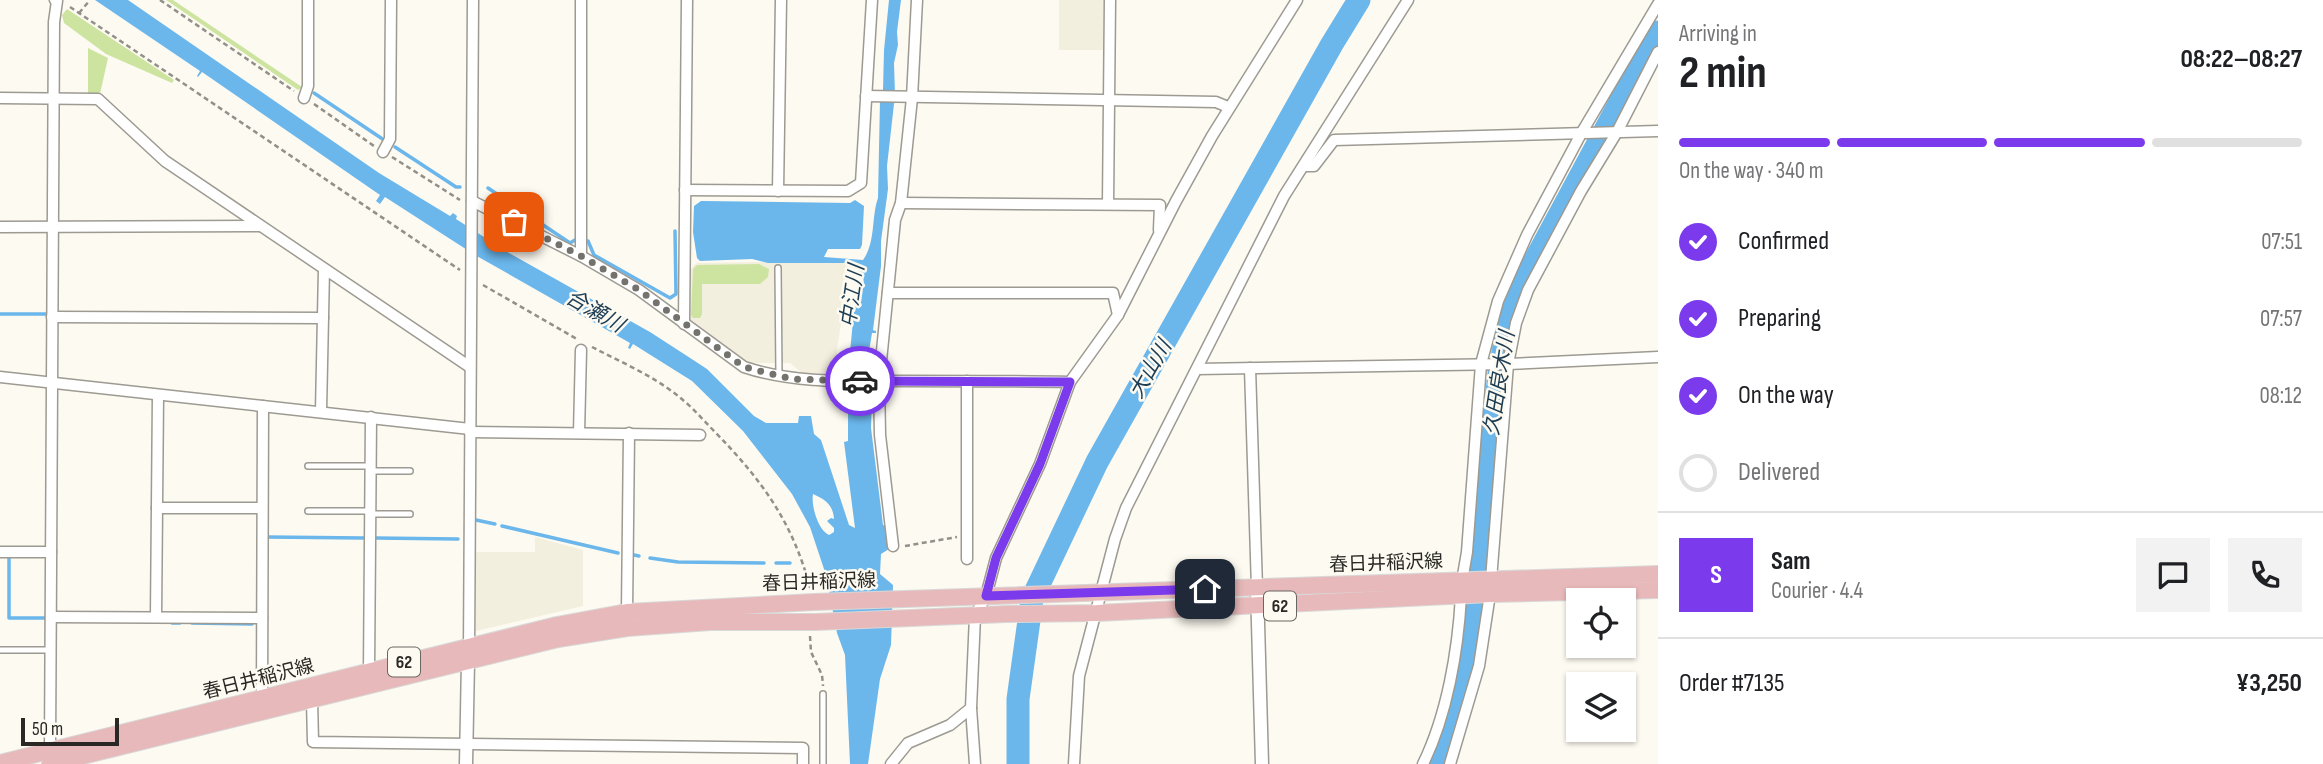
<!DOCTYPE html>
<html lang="en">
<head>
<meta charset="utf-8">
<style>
  :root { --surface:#fff; --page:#f2f2f2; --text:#202124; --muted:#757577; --line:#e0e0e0; --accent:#7c3aed }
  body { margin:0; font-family:"Sofia Sans Condensed","Noto Sans JP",sans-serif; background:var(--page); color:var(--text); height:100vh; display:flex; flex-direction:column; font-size:26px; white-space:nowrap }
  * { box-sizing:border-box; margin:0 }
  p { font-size:23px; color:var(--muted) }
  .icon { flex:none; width:38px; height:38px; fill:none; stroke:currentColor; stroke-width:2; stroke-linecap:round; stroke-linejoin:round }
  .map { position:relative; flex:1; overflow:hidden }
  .panel { display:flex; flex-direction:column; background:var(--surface); width:665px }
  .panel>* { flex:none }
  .buttons { position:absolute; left:1566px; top:588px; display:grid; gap:14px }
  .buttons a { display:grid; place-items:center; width:70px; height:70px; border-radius:0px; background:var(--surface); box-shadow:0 2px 5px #0004; font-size:35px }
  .scale { position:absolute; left:21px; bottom:18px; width:98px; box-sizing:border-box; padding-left:7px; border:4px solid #292825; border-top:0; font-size:19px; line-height:24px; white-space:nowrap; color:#292825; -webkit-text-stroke:5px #fdfaf1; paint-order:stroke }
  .pin { position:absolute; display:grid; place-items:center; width:60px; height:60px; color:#fff; margin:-30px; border-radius:14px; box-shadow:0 4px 10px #0006 }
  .courier { position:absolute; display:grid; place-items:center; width:70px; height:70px; margin:-35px; border:5px solid #7c3aed; border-radius:50%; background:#fff; color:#222; box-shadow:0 2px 9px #0007 }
  .summary em { font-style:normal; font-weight:700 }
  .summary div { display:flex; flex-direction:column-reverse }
  .summary { display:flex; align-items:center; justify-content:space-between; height:119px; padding:0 21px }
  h1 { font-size:46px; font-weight:700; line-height:52px }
  .bar { display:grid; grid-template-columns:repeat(4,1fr); gap:10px 7px; align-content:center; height:84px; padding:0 21px }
  .bar i { height:9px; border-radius:5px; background:var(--line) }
  .bar .on { background:var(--accent) }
  .bar p { grid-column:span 4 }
  .line { display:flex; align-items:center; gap:18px; padding:0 21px; border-top:2px solid var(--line) }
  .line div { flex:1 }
  .round { display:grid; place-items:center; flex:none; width:74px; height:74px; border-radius:0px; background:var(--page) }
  ol { padding:0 21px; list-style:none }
  li { display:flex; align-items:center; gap:21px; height:77px }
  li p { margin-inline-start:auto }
  li .icon { padding:7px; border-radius:50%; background:var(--accent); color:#fff; stroke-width:4 }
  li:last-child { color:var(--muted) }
  li i { width:38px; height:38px; border:4px solid var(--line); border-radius:50% }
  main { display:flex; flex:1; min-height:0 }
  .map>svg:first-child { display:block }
</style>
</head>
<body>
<main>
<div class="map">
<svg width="1658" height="764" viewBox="0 0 1658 764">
  <rect width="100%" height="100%" fill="#fdfaf1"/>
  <!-- built -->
  <g fill="#f3efde">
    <rect x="1059" y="0" width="46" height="50"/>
    <path d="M760,262l91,1 -14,86v24h-35l-12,-10h-41l-59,-44 -1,-41 2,-9 5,-6z"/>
    <path d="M535,537l48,13v56l-107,25 -1,-79h60z"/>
  </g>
  <!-- green -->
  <g fill="#cde4a1">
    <path d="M166,0h7l129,87 -4,3z"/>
    <path d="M67,9l107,71 -2,3 -66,-29 -42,-31 -2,-8z"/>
    <path d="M88,48l20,10 -8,36h-12z"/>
    <path d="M759,264l10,5 -1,8 -8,7h-58v30l-2,4h-7l-2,-3 2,-46 4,-4z"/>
  </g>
  <!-- water -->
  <path fill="#6bb7ec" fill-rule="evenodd" d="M95,0h33l251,173 71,43 3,-3 4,3 -1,3 53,34 141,79 34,22 23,15 47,47 12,7h32l1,-7h12l3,18 7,6 28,85 6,3 -11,-86 4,-1v-38l-4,-47h4l2,-6c3,-16 2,-54 14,-65l-1,-11 -6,-5 -1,-6h-88l-16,-4 -52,2 -3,-3 -4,-26 1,-26 7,-5 149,2 5,-3 9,6 -2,39 -2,4h-32l-4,8 39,3c13,-18 8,-42 15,-62l2,-98 3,-10 1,-40 5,-50h12l-4,32 1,13 -4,18 1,32 -8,71 1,23 -7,52v25l-8,64 3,1v2h-4l-3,18 4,17 -2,60 12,97 3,1 3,23 -8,5 -1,20 13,11 -2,60 -11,34 -12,85h-18l-5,-109 -8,-22 -11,-58 -16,-48 -18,-33 -49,-63 -51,-50 -59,-37 -3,5 -2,-1 2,-5 -155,-88 -90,-58 -5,7 -4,-3 4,-6 -178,-123 -4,5 -1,-1 3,-5zM813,494c11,5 20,10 21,25l-3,-1 -4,3 7,7v4l-5,3c-11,-5 -18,-29 -16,-41z"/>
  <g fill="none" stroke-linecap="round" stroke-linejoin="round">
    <!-- stream -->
    <g stroke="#6bb7ec" stroke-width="3.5">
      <path d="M314,93l70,47"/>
      <path d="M395,147l61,40h4"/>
      <path d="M488,188l82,55 5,-3"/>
      <path d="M588,241l6,14 76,43 6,-4 -1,-63"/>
      <path d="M0,314h50"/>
      <path d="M476,520l19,4"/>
      <path d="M502,526l116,27"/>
      <path d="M267,537l97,1"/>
      <path d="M375,538l83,1"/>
      <path d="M634,555l5,1"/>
      <path d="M9,558v60h36"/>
      <path d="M650,558l28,4 86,1"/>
      <path d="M776,563h14"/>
      <path d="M172,623h8"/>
      <path d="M192,623l60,1"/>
    </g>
    <!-- river -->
    <g stroke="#6bb7ec" stroke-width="23">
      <path d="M1018,764v-65l14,-100 65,-137 235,-418 27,-44"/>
      <path d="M1435,764l20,-50 11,-41 33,-300 11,-57 10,-28 138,-256"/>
    </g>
    <!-- service casing -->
    <g stroke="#9d9a92" stroke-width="8">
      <g id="service">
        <path d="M778,268l1,108"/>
        <path d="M308,466h63"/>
        <path d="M371,471h39"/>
        <path d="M308,511h63"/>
        <path d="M371,514h39"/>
        <path d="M0,650h49"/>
        <path d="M823,694v70"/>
      </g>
    </g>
    <!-- minor casing -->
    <g stroke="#9d9a92" stroke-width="13">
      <g id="minor">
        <path d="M866,96l350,6 12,5"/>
        <path d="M0,98l98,1 67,62 305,206"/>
        <path d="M304,98l4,-12v-86"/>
        <path d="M383,152l7,-13 1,-139"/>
        <path d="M1304,166h10l20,-26 324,-9"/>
        <path d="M685,190l163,1 13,-8 11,-183"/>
        <path d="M778,191l3,-191"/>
        <path d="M472,201l109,55 58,34 105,77c51,17 107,14 160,14 55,0 111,0 166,1"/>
        <path d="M901,203l259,2 -1,25"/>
        <path d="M1108,204l2,-204"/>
        <path d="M0,227l259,-1"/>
        <path d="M581,256v-256"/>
        <path d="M888,293h225l5,22"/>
        <path d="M52,317l271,1"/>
        <path d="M684,324l3,-324"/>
        <path d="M1250,368l7,220"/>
        <path d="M1197,369l311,-5 150,-7"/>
        <path d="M0,377l470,52"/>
        <path d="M321,411l3,-142"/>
        <path d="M470,432l230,3"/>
        <path d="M579,433l2,-83"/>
        <path d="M157,508h105"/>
        <path d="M893,546l-13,-111 -1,-54 16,-161 6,-17 11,-105 5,-98"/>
        <path d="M0,552h51"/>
        <path d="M967,559v-178"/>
        <path d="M1491,580l17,-216 8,-41 12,-33 53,-99 36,-59 41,-80"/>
        <path d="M1462,581l5,-29 14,-188 17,-63 29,-66 55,-103 76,-128"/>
        <path d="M627,612l2,-179"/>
        <path d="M51,617l211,1"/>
        <path d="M156,617l2,-222"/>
        <path d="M469,652l4,-652"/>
        <path d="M369,671l2,-254"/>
        <path d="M262,699l1,-293"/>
        <path d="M312,700l1,42 490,6v16"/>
        <path d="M971,708l4,56"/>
        <path d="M50,750l4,-728 3,-21 -2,-1"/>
        <path d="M891,764l17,-21 42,-18 21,-17 4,-92 11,-20 10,-38 44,-94 30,-82 48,-67 58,-114 36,-65 85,-136"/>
        <path d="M1074,764l5,-88 36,-137 11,-31 158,-312 124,-196"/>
        <path d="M1423,764c24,-49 35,-113 38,-168"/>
        <path d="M1450,764l29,-98 11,-72"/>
      </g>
    </g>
    <!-- tertiary casing -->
    <g stroke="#9d9a92" stroke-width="15">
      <g id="tertiary">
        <path d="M1257,588l5,176"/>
        <path d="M466,764l2,-103"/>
      </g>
    </g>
    <!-- primary casing -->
    <g stroke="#d8d8d8" stroke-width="18">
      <g id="primary">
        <path d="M0,763l557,-138 70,-13 187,-10 844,-28"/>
        <path d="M50,764l508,-125 69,-11 83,-6h105l191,-8 91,-1 393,-19 168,-4"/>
      </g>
    </g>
    <!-- path -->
    <g stroke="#92908a" stroke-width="2.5" stroke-dasharray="5 3.5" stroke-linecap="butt">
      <path d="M160,0l134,91"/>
      <path d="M70,7l390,263"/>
      <path d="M79,13l11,-13"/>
      <path d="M314,104l60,42"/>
      <path d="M392,157l68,43"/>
      <path d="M483,285l94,54"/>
      <path d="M592,347c31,16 66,31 92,54 11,9 20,20 30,30 47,48 79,91 96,157"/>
      <path d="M905,546l52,-9"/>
      <path d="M810,636l1,16 11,23 1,11"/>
    </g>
    <!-- service -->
    <use href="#service" stroke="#fff" stroke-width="5"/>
    <!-- minor -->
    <use href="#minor" stroke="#fff" stroke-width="10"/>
    <!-- tertiary -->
    <use href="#tertiary" stroke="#fff" stroke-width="12"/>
    <!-- primary -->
    <use href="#primary" stroke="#e8b9ba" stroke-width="16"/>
  </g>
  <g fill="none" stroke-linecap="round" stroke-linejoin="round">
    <!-- done -->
    <path stroke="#73726c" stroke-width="7" stroke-dasharray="0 12.6" d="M514,222l67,34 58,34 105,77 48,12 68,2"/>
    <!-- route -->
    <path stroke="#7c3aed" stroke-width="9" d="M860,381l210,1 -30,82 -44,94 -10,38 219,-7"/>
  </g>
  <g text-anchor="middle" stroke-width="5" stroke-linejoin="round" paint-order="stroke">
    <!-- shield labels -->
    <g fill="#fdfaf1" stroke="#696762" stroke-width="2">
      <rect x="1264" y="591.5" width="32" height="29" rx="5"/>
      <rect x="388" y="647.5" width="32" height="29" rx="5"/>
    </g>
    <g font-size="18" font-weight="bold" fill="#292825">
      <text x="1280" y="612">62</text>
      <text x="404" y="668">62</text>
    </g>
    <!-- street labels -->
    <g font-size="19" fill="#292825" stroke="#fdfaf1">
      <text transform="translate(1386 562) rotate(-2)" y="7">春日井稲沢線</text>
      <text transform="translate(819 581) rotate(-2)" y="7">春日井稲沢線</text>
      <text transform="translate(258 678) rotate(-14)" y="7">春日井稲沢線</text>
    </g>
    <!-- water labels -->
    <g font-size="21" font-style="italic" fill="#1c3c53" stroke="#fdfaf1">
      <text transform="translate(852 296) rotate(-82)" y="7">中江川</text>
      <text transform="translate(595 311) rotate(30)" y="7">合瀬川</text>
      <text transform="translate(1150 369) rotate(-60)" y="7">大山川</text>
      <text transform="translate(1499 383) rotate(-81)" y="7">久田良木川</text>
    </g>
  </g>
</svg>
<div class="buttons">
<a><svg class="icon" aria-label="locate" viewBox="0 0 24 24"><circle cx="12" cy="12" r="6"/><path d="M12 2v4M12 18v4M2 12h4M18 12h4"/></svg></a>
<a><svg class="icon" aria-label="layers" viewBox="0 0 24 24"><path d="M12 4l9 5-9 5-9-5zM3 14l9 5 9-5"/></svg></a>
</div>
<div class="scale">50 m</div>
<div class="pin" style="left:514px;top:222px;background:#ea580c"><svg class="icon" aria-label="bag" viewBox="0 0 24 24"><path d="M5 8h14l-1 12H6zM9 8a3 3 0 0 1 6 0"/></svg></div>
<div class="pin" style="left:1205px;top:589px;background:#1f2937"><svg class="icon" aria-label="home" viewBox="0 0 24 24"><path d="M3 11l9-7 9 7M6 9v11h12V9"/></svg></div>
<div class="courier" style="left:860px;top:381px"><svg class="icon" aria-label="car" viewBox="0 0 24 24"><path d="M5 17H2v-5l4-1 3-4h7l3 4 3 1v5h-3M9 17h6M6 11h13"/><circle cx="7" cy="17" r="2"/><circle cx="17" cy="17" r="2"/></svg></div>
</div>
<section class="panel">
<div class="summary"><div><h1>2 min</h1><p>Arriving in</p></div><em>08:22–08:27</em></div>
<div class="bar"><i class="on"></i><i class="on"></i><i class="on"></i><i></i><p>On the way · 340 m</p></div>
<ol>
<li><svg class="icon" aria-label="check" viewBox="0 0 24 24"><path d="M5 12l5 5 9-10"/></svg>Confirmed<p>07:51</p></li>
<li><svg class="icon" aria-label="check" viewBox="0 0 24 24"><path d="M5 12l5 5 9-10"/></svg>Preparing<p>07:57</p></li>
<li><svg class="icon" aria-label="check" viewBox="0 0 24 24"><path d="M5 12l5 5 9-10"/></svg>On the way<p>08:12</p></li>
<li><i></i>Delivered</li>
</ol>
<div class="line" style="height:126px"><b class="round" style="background:var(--accent);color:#fff">S</b><div><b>Sam</b><p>Courier · 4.4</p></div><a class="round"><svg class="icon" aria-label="chat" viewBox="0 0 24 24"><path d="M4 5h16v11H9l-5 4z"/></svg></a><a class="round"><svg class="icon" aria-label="phone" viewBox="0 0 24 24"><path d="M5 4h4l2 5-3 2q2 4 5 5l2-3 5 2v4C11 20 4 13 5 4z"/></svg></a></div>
<div class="line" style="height:91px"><div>Order #7135</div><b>¥3,250</b></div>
</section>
</main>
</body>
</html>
